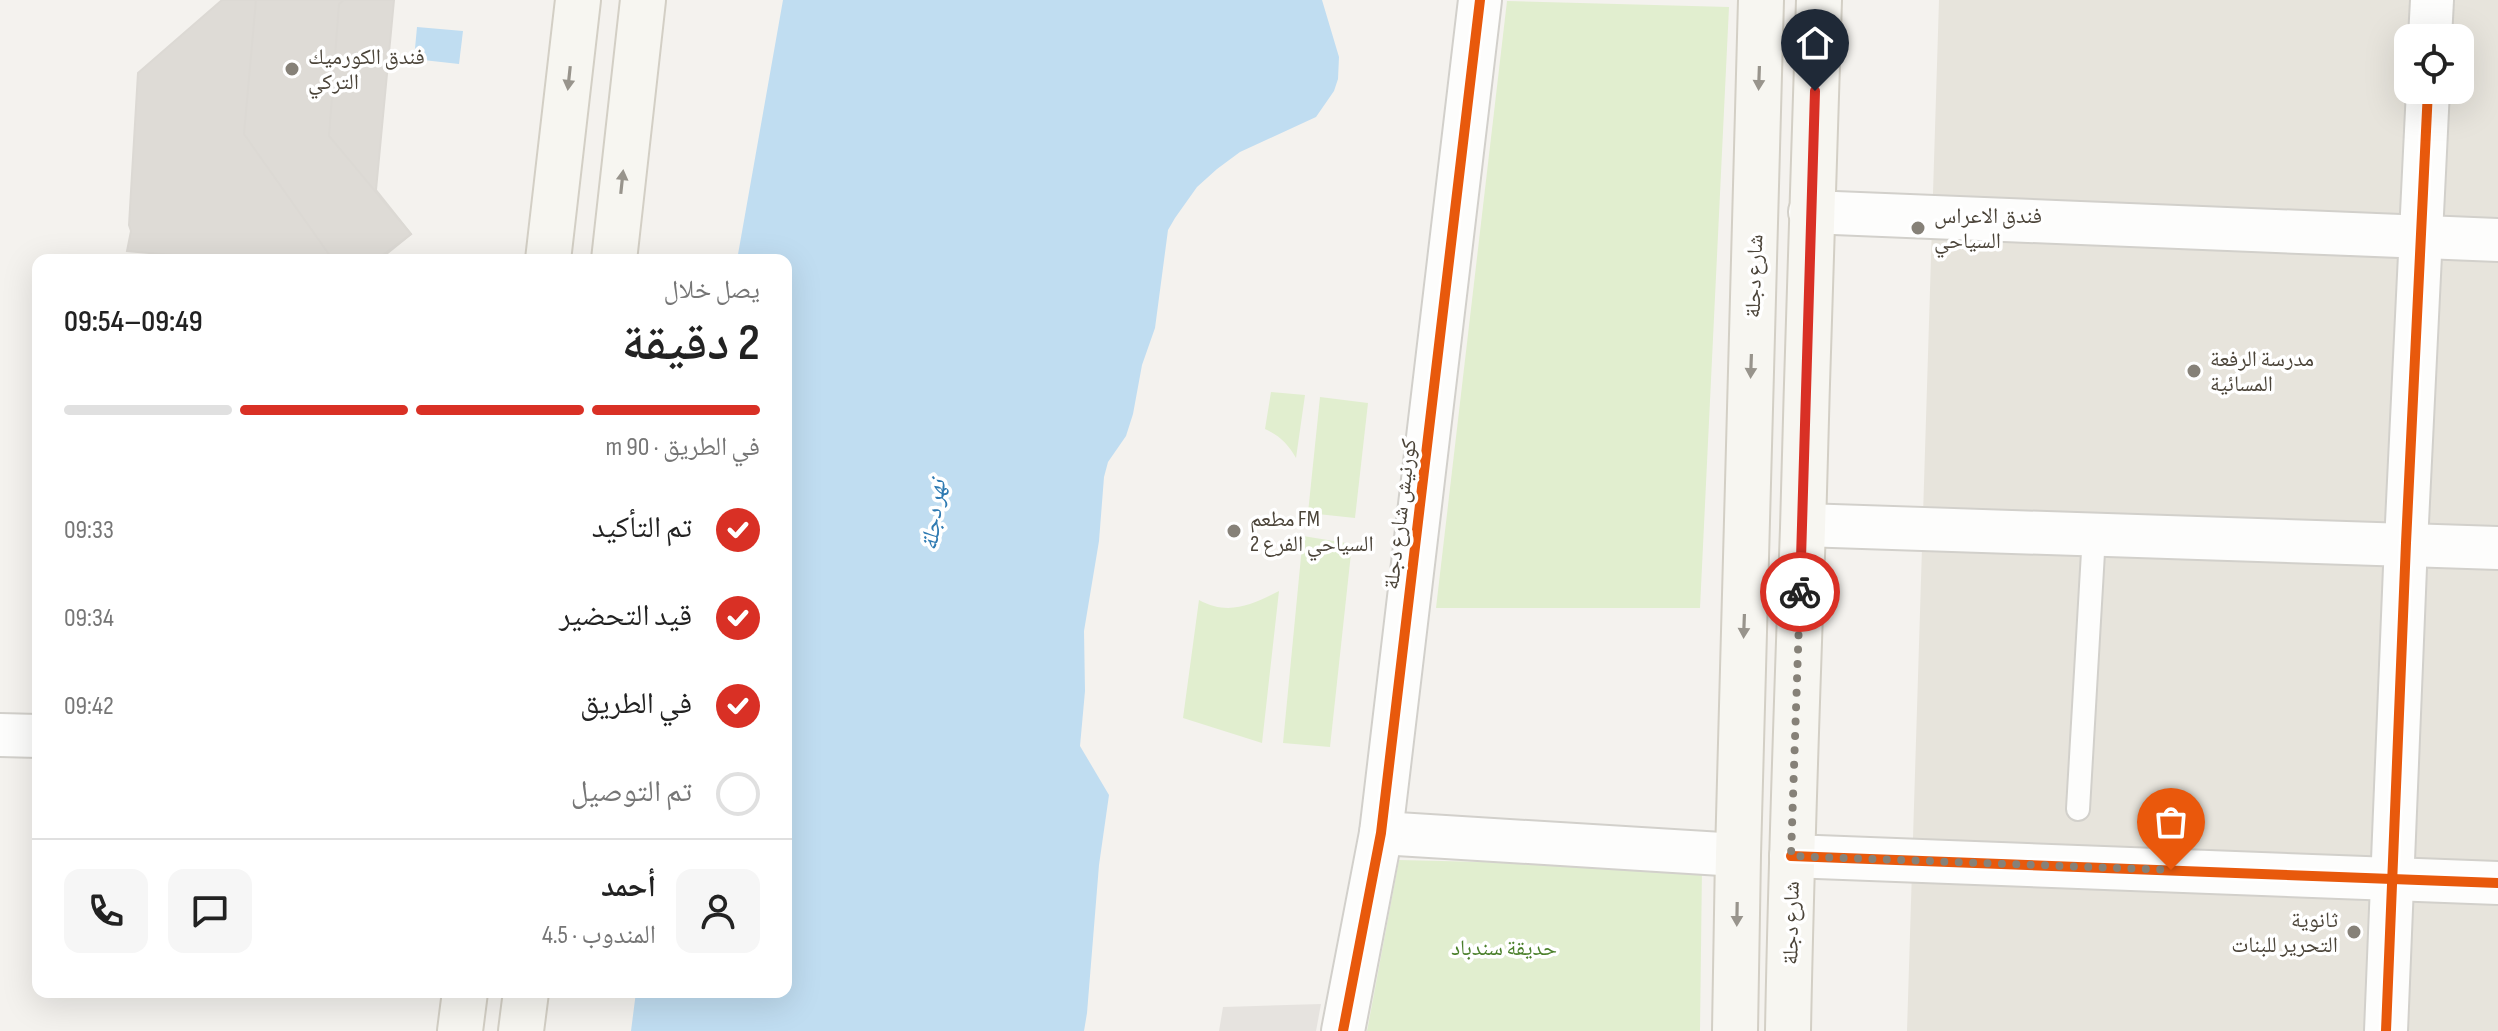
<!DOCTYPE html>
<html lang="ar">
<head>
<meta charset="utf-8">
<style>
  :root { --surface:#fff; --page:#f6f6f6; --text:#222; --muted:#767676; --line:#e0e0e0; --accent:#d93025 }
  body { margin:0; font-family:"Sofia Sans Condensed","Noto Naskh Arabic",sans-serif; background:var(--page); color:var(--text); direction:rtl; height:100vh; display:flex; flex-direction:column; font-size:30px; white-space:nowrap }
  * { box-sizing:border-box; margin:0 }
  p { font-size:26px; color:var(--muted) }
  .icon { flex:none; width:44px; height:44px; fill:none; stroke:currentColor; stroke-width:2; stroke-linecap:round; stroke-linejoin:round }
  .map { position:relative; flex:1; overflow:hidden; direction:ltr }
  .drawer { position:absolute; left:32px; top:254px; width:760px; height:744px; display:flex; flex-direction:column; background:var(--surface); border-radius:16px; box-shadow:0 8px 32px #0002; direction:rtl }
  .drawer>* { flex:none }
  .buttons { position:absolute; left:2394px; top:24px; display:grid; gap:16px }
  .buttons a { display:grid; place-items:center; width:80px; height:80px; border-radius:16px; background:var(--surface); box-shadow:0 8px 32px #0002; font-size:40px }
  .pin { position:absolute; display:grid; place-items:center; width:68px; height:68px; color:#fff; margin:-82px -34px; border-radius:50% 50% 50% 0; rotate:-45deg; box-shadow:0 0 8px #0007 }
  .pin .icon { rotate:45deg }
  .courier { position:absolute; display:grid; place-items:center; width:80px; height:80px; margin:-40px; border:6px solid #d93025; border-radius:50%; background:#fff; color:#222; box-shadow:0 2px 10px #0007 }
  .summary em { font-style:normal; font-weight:600 }
  .summary div { display:flex; flex-direction:column-reverse }
  .summary { display:flex; align-items:center; justify-content:space-between; height:136px; padding:0 32px }
  h1 { font-size:52px; font-weight:600; line-height:60px }
  .bar { display:grid; grid-template-columns:repeat(4,1fr); gap:12px 8px; align-content:center; height:96px; padding:0 32px }
  .bar i { height:10px; border-radius:6px; background:var(--line) }
  .bar .selected { background:var(--accent) }
  .bar p { grid-column:span 4 }
  .line { display:flex; align-items:center; gap:20px; padding:0 32px; border-top:2px solid var(--line) }
  .line div { flex:1 }
  .round { display:grid; place-items:center; flex:none; width:84px; height:84px; border-radius:16px; background:var(--page) }
  ol { padding:0 32px; list-style:none }
  li { display:flex; align-items:center; gap:24px; height:88px }
  li p { margin-inline-start:auto }
  li .icon { padding:8px; border-radius:50%; background:var(--accent); color:#fff; stroke-width:4 }
  li:last-child { color:var(--muted) }
  li i { width:44px; height:44px; border:4px solid var(--line); border-radius:50% }
  .map>svg:first-child { display:block }
</style>
</head>
<body>
<div class="map">
<svg width="2498" height="1031" viewBox="0 0 2498 1031">
  <rect width="100%" height="100%" fill="#f4f2ee"/>
  <!-- residential -->
  <path fill="#e7e4dc" fill-rule="evenodd" d="M1939,0h559v1031h-591zM2408,38h52v52h-52z"/>
  <!-- green -->
  <g fill="#e1eecf">
    <path d="M1507,1l222,6 -29,601h-264z"/>
    <path d="M1271,392l34,3 -9,63c-8,-14 -16,-22 -31,-29z"/>
    <path d="M1320,397l48,6 -13,115 -47,-5z"/>
    <path d="M1303,536l49,8 -22,203 -47,-4z"/>
    <path d="M1279,591l-17,152 -79,-25 16,-118c29,16 53,5 80,-9z"/>
    <path d="M1399,860l303,7 -2,164h-333z"/>
  </g>
  <!-- parking -->
  <path fill="#e6e3df" d="M1321,1004l-5,27h-97l4,-24z"/>
  <!-- water -->
  <g fill="#c0ddf1">
    <path d="M783,0h539l17,57 -1,22 -4,12 -18,26 -76,35 -23,17 -20,18 -22,31 -7,12 -13,98 -13,37 -9,49 -7,22 -18,26 -4,15 -5,64 -15,90 1,60 -5,55 29,49 -10,70 -12,148 -3,18h-453l5,-39h150v-732h-49z"/>
    <path d="M417,27l46,4 -4,33 -45,-5z"/>
  </g>
  <!-- building -->
  <g fill="#dedbd6" stroke="#dcd9d4" stroke-width="2">
    <path d="M222,0h172l-18,190 35,44 -32,26h-150l-102,-9 4,-20 -2,-6 9,-152z"/>
    <path d="M256,0h88l-5,4 -10,132 82,98 -35,26h-43l-89,-126z"/>
  </g>
  <g fill="none" stroke-linecap="round" stroke-linejoin="round">
    <!-- lane casing -->
    <g stroke="#d2d0cb" stroke-width="26">
      <path id="lane" d="M2078,809l16,-274"/>
    </g>
    <!-- street casing -->
    <g stroke="#d2d0cb" stroke-width="46">
      <g id="street">
        <path d="M2430,38l2,-38"/>
        <path d="M1810,212l688,28"/>
        <path d="M1803,525l695,23"/>
        <path d="M0,735l38,1"/>
        <path d="M1381,833l357,22"/>
        <path d="M1791,856l707,27"/>
        <path d="M1343,1031l38,-198 99,-833"/>
        <path d="M2386,1031l20,-488 22,-453"/>
      </g>
    </g>
    <!-- secondary casing -->
    <g stroke="#d3cfc5" stroke-width="48">
      <g id="secondary">
        <path d="M548,260l30,-260"/>
        <path d="M614,260l29,-260"/>
        <path d="M460,1031l5,-39"/>
        <path d="M521,1031l5,-39"/>
        <path d="M1735,1031l3,-176 23,-855"/>
        <path d="M1788,1031c3,-168 9,-336 15,-503 5,-176 9,-352 16,-528"/>
      </g>
    </g>
    <!-- lane -->
    <use href="#lane" stroke="#fdfdfc" stroke-width="22"/>
    <!-- street -->
    <use href="#street" stroke="#fdfdfc" stroke-width="42"/>
    <!-- secondary -->
    <use href="#secondary" stroke="#f7f6f1" stroke-width="44"/>
    <!-- cycleway casing -->
    <g stroke="#fff" stroke-width="15">
      <g id="cycleway">
        <path d="M1791,856l707,27"/>
        <path d="M1343,1031l38,-198 99,-833"/>
        <path d="M2386,1031l20,-488 22,-453"/>
      </g>
    </g>
    <!-- cycleway -->
    <use href="#cycleway" stroke="#e8590c" stroke-width="10"/>
  </g>
  <!-- one-way arrows -->
  <defs><path id="oneway-solid" d="M-6-.8H1V-3.2L6.5 0L1 3.2V.8H-6Z" transform="scale(2)"/></defs>
  <g fill="#98948c">
    <use href="#oneway-solid" transform="translate(569 78) rotate(96)"/>
    <use href="#oneway-solid" transform="translate(1759 78) rotate(92)"/>
    <use href="#oneway-solid" transform="translate(622 182) rotate(-84)"/>
    <use href="#oneway-solid" transform="translate(1751 366) rotate(92)"/>
    <use href="#oneway-solid" transform="translate(1744 626) rotate(92)"/>
    <use href="#oneway-solid" transform="translate(1737 914) rotate(91)"/>
  </g>
  <g fill="none" stroke-linecap="round" stroke-linejoin="round">
    <!-- done -->
    <path stroke="#868178" stroke-width="8" stroke-dasharray="0 14.4" d="M1800,592l-9,264 380,14"/>
    <!-- route -->
    <path stroke="#d93025" stroke-width="10" d="M1800,592l15,-501"/>
  </g>
  <!-- markers -->
  <g fill="#868178" stroke="#fff" stroke-width="3">
    <circle cx="292" cy="69" r="8"/>
    <circle cx="1918" cy="228" r="8"/>
    <circle cx="2194" cy="371" r="8"/>
    <circle cx="1234" cy="531" r="8"/>
    <circle cx="2354" cy="932" r="8"/>
  </g>
  <g text-anchor="middle" stroke-width="7" stroke-linejoin="round" paint-order="stroke">
    <!-- poi labels -->
    <g font-size="22" fill="#4b4439" stroke="#fff" text-anchor="start">
      <text x="308" y="64">فندق الكورميك<tspan x="308" dy="25">التركي</tspan></text>
      <text x="1934" y="223">فندق الاعراس<tspan x="1934" dy="25">السياحي</tspan></text>
      <text x="2210" y="366">مدرسة الرفعة<tspan x="2210" dy="25">المسائية</tspan></text>
      <text x="1250" y="526">مطعم FM<tspan x="1250" dy="25">السياحي الفرع 2</tspan></text>
      <text x="2338" y="927" text-anchor="end">ثانوية<tspan x="2338" dy="25">التحرير للبنات</tspan></text>
    </g>
    <!-- street labels -->
    <g font-size="22" fill="#4b4439" stroke="#fff">
      <text transform="translate(1753 276) rotate(-88)" y="8">شارع دجلة</text>
      <text transform="translate(1399 514) rotate(-83)" y="8">كورنيش شارع دجلة</text>
      <text transform="translate(1790 923) rotate(-89)" y="8">شارع دجلة</text>
    </g>
    <!-- park labels -->
    <g font-size="22" fill="#4a7f2a" stroke="#fff">
      <text x="1504" y="955">حديقة سندباد</text>
    </g>
    <!-- water labels -->
    <g font-size="24" font-style="italic" fill="#2e7ab2" stroke="#fff">
      <text transform="translate(933 515) rotate(-83)" y="8">نهر دجلة</text>
    </g>
  </g>
</svg>
<div class="buttons">
<a><svg class="icon" aria-label="locate" viewBox="0 0 24 24"><circle cx="12" cy="12" r="6"/><path d="M12 2v4M12 18v4M2 12h4M18 12h4"/></svg></a>
</div>
<div class="pin" style="left:2171px;top:870px;background:#ea580c"><svg class="icon" aria-label="bag" viewBox="0 0 24 24"><path d="M5 8h14l-1 12H6zM9 8a3 3 0 0 1 6 0"/></svg></div>
<div class="pin" style="left:1815px;top:91px;background:#1f2937"><svg class="icon" aria-label="home" viewBox="0 0 24 24"><path d="M3 11l9-7 9 7M6 9v11h12V9"/></svg></div>
<div class="courier" style="left:1800px;top:592px"><svg class="icon" aria-label="bike" viewBox="0 0 24 24"><circle cx="6" cy="16" r="4"/><circle cx="18" cy="16" r="4"/><path d="M6 16l4-8h5l3 8M10 8l3 8H6M13 5h3"/></svg></div>
<section class="drawer">
<div class="summary"><div><h1>2 دقيقة</h1><p>يصل خلال</p></div><em>09:49–09:54</em></div>
<div class="bar"><i class="selected"></i><i class="selected"></i><i class="selected"></i><i></i><p>في الطريق · 90 m</p></div>
<ol>
<li><svg class="icon" aria-label="check" viewBox="0 0 24 24"><path d="M5 12l5 5 9-10"/></svg>تم التأكيد<p>09:33</p></li>
<li><svg class="icon" aria-label="check" viewBox="0 0 24 24"><path d="M5 12l5 5 9-10"/></svg>قيد التحضير<p>09:34</p></li>
<li><svg class="icon" aria-label="check" viewBox="0 0 24 24"><path d="M5 12l5 5 9-10"/></svg>في الطريق<p>09:42</p></li>
<li><i></i>تم التوصيل</li>
</ol>
<div class="line" style="height:144px"><a class="round"><svg class="icon" aria-label="person" viewBox="0 0 24 24"><circle cx="12" cy="8" r="4"/><path d="M4 21q1-7 8-7t8 7"/></svg></a><div><b>أحمد</b><p>المندوب · 4.5</p></div><a class="round"><svg class="icon" aria-label="chat" viewBox="0 0 24 24"><path d="M4 5h16v11H9l-5 4z"/></svg></a><a class="round"><svg class="icon" aria-label="phone" viewBox="0 0 24 24"><path d="M5 4h4l2 5-3 2q2 4 5 5l2-3 5 2v4C11 20 4 13 5 4z"/></svg></a></div>
</section>
</div>
</body>
</html>
